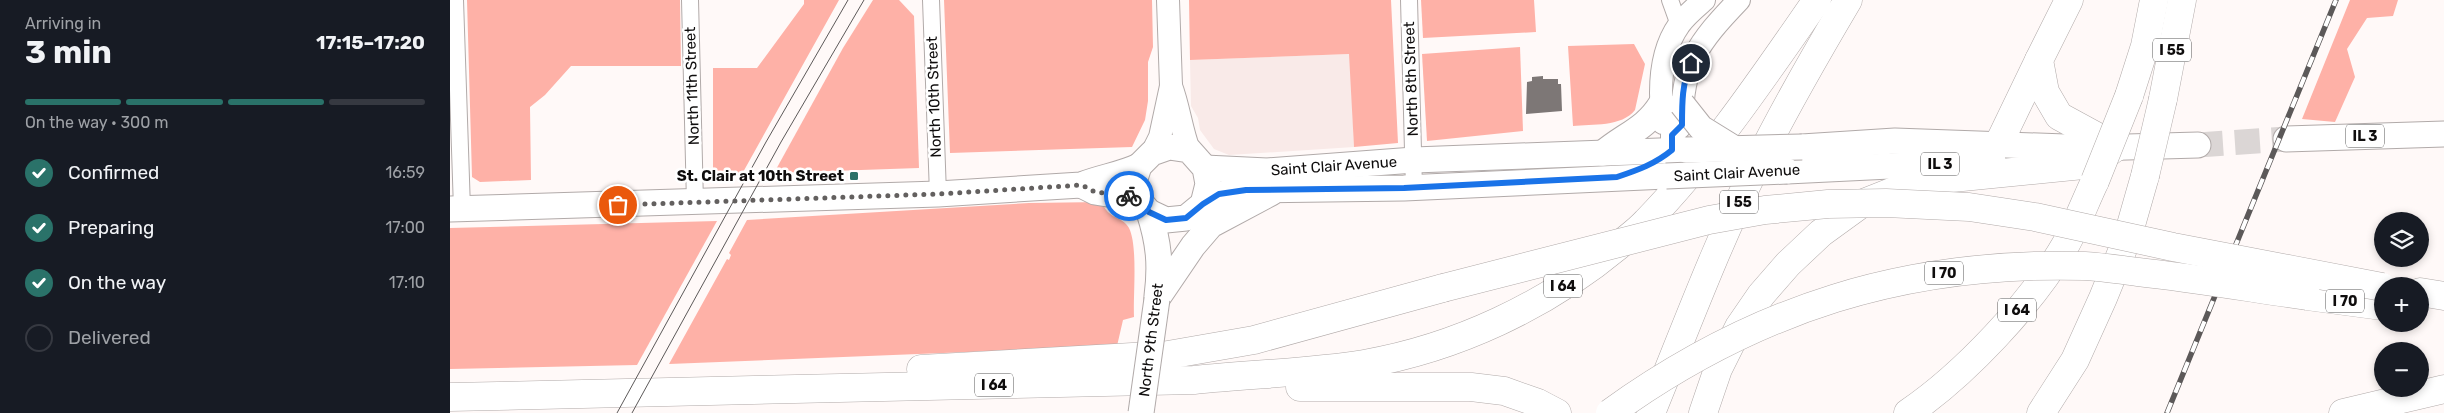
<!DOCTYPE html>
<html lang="en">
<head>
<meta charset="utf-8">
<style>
  :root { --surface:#171b24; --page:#242831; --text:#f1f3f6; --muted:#9ea1a6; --line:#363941; --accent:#2a7269 }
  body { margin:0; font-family:Rubik,sans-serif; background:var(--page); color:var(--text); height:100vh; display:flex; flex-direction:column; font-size:19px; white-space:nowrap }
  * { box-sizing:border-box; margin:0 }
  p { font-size:16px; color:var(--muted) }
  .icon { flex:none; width:28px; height:28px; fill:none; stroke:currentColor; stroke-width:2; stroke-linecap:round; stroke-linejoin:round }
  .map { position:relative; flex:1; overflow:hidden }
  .details { display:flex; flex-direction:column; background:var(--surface); width:450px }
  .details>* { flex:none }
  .fabs { position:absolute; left:1924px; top:212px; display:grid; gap:10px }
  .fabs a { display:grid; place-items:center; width:55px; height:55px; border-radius:50%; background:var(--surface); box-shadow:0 2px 8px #0003; font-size:25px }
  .pin { position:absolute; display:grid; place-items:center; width:42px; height:42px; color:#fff; margin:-21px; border:2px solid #fff; border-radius:50%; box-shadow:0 1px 5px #0007 }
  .courier { position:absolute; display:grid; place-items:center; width:50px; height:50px; margin:-25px; border:4px solid #1a73e8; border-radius:50%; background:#fff; color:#222; box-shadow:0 1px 6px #0007 }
  .overview em { font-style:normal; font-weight:700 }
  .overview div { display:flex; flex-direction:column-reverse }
  .overview { display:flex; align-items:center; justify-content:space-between; height:85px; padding:0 25px }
  h1 { font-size:32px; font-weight:700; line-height:38px }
  .bar { display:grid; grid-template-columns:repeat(4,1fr); gap:8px 5px; align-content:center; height:60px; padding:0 25px }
  .bar i { height:6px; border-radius:4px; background:var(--line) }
  .bar .current { background:var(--accent) }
  .bar p { grid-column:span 4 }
  ol { padding:0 25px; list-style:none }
  li { display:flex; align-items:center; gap:15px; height:55px }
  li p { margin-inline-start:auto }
  li .icon { padding:5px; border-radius:50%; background:var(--accent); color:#fff; stroke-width:4 }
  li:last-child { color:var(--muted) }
  li i { width:28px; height:28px; border:2px solid var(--line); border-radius:50% }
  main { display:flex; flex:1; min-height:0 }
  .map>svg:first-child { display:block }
</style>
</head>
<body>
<main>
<section class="details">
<div class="overview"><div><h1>3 min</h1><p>Arriving in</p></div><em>17:15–17:20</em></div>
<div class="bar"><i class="current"></i><i class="current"></i><i class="current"></i><i></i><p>On the way · 300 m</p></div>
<ol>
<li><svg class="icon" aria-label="check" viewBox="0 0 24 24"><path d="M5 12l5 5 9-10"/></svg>Confirmed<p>16:59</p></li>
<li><svg class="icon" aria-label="check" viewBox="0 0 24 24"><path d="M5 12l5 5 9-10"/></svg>Preparing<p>17:00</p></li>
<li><svg class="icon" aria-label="check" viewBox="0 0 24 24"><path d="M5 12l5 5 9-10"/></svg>On the way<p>17:10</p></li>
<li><i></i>Delivered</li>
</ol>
</section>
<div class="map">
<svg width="1994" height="413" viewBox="0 0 1994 413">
  <rect width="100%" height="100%" fill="#fff9f8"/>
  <!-- built -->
  <path fill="#f9eae8" d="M900,54l4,93 -125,8 -15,-6 -14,-19 -2,-12 -7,-12 -1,-46z"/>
  <!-- green -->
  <g fill="#feb1a7">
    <path d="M17,0h213l1,66h-110l-26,29 -15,12 1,73 -51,2 -8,-5z"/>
    <path d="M354,0h35l-97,174h-25l-4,-6v-100h44l47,-64z"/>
    <path d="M423,0h26l15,16 5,152 -145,5 69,-125z"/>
    <path d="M494,0h208l1,47 -5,15v39l-3,19 -13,27 -182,6z"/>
    <path d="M739,0h202l7,143 -44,4 -5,-93 -159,6z"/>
    <path d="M971,0h113l2,32 -113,6z"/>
    <path d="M1900,0h48l-5,16 -26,2 -20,31 8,28 -20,45 -33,-3z"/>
    <path d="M1184,44l11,20 -10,46c-13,17 -43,14 -62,16l-5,-80z"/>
    <path d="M1070,47l3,84 -96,10 -5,-87z"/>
    <path d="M652,202c6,18 21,14 27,26 9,18 4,66 5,89l-11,3 -6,26 -448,18 58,-105 2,1 2,-5 -2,-2 18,-33 282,-17z"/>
    <path d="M267,221l-80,144 -187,4v-141z"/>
  </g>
  <!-- building -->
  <path fill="#7d7776" d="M1093,76v3h15v5h3l1,27 -36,3 1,-32 5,-1v-4z"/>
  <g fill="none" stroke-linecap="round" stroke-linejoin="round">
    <!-- primary-tunnel -->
    <path stroke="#dbd6d5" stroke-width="25" stroke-dasharray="25 12" stroke-linecap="butt" d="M1748,145l88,-6"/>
    <!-- street casing -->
    <g stroke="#b1aaa9" stroke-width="18">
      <g id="street">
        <path d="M5,0l7,209"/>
        <path d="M240,0l5,203"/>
        <path d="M481,0l7,194"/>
        <path d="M959,0l5,188"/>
        <path d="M1220,0l9,25"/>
      </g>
    </g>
    <!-- secondary casing -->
    <g stroke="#b1aaa9" stroke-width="24">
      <g id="secondary">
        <path d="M721,86c8,21 10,43 18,64"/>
        <path d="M1213,123c-4,-32 -4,-70 16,-98 6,-9 17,-18 25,-25"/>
        <path d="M1222,150v-15l10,-10c-1,-61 16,-82 57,-125"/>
        <path d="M702,153l8,-16 11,-51 -3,-86"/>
      </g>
    </g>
    <!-- primary casing -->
    <g stroke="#b1aaa9" stroke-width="27">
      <g id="primary">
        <path d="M1836,139l158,-5"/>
        <path d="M1352,147l93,-6 197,7 106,-3"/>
        <path d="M1153,153c21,-18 43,-24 58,-49"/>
        <path d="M755,168l62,3 147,-11 272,-10"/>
        <path d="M1337,171l206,-10"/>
        <path d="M631,185l14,7 43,7"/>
        <path d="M753,204l5,-20 -3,-16 -16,-18 -20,-3 -17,6 -13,13 -5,16 4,17 11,13 17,8 20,-2 17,-14 16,-10 27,-4 158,-2 262,-12"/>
        <path d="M0,209l488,-15 143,-9c20,-8 39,-10 58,-19"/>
        <path d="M699,212c10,31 12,53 8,84"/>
        <path d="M707,299l36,-53 18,-21 60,-32"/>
      </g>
    </g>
    <!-- highway casing -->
    <g stroke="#b1aaa9" stroke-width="29">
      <g id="highway">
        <path d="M1619,0l-30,60 6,32 14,24 57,31"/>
        <path d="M1679,96l16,-50 9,-46"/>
        <path d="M1713,99l19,-99"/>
        <path d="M1529,163l20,-20 40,-83"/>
        <path d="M1970,292l24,4"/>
        <path d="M1857,296l75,10"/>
        <path d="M471,369l247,-14 86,-15 189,-52"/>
        <path d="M850,387h171l33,4 34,12 19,10"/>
        <path d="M0,397l744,-17c56,-6 114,-7 170,-16 92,-16 182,-58 254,-118 10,-8 21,-16 29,-25 65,-67 117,-145 170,-221"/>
        <path d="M1201,413c34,-83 65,-167 105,-247 28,-57 60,-112 92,-166"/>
        <path d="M1253,413l15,-44 21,-42 22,-32 27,-31 33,-31 40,-29 38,-15 33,-9 151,-15 19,-8 14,-10"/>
        <path d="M1458,413c56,-38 124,-110 158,-169 11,-20 19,-42 29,-63"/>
        <path d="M1591,413l34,-53 28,-62 24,-59 18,-63"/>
        <path d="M1893,413l101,-24"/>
      </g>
    </g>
    <!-- street -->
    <use href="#street" stroke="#fff" stroke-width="16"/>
    <!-- secondary -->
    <use href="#secondary" stroke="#fff" stroke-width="22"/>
    <!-- primary -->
    <use href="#primary" stroke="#fff" stroke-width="25"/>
    <!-- highway -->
    <use href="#highway" stroke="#fff" stroke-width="28"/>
    <!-- tram -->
    <g stroke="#5c5959" stroke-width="1">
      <path d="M167,413l149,-271 82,-142"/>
      <path d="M182,413l149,-271 83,-142"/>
    </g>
    <!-- rail casing -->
    <g stroke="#5c5959" stroke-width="5.5">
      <path id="rail" d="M1717,413l169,-413"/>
    </g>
    <!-- rail -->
    <use href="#rail" stroke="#fff" stroke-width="4" stroke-dasharray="11" stroke-linecap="butt"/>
    <!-- primary-bridge casing -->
    <g stroke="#b1aaa9" stroke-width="27" stroke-linecap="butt">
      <g id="primary-bridge">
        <path d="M1232,104l19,24 34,21"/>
        <path d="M1236,150l116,-3"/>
        <path d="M1216,176l121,-5"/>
        <path d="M691,413l16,-114"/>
      </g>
    </g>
    <!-- highway-bridge casing -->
    <g stroke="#b1aaa9" stroke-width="29" stroke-linecap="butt">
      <g id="highway-bridge">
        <path d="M1695,176l18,-77"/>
        <path d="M1645,181l34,-85"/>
        <path d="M993,288l266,-68 56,-10 63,-6 58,-1 83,4 66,10 138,30 209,40"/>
        <path d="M1160,413c146,-105 296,-152 475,-147 18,1 36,4 53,6 56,6 113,16 169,24"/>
      </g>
    </g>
    <!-- primary-bridge -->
    <use href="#primary-bridge" stroke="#fff" stroke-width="25"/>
    <!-- highway-bridge -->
    <use href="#highway-bridge" stroke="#fff" stroke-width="28"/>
  </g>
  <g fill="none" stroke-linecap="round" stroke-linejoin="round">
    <!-- done -->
    <path stroke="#63605f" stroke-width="5" stroke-dasharray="0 9" d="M168,205l320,-11 144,-9 13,7 34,4"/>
    <!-- route -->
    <path stroke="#1a73e8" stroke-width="6" d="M679,196l9,3 11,13 17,8 20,-2 17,-14 16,-10 27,-4 158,-2 213,-11c21,-7 38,-13 55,-27v-15l10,-10c0,-22 0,-42 9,-62"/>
  </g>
  <!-- markers -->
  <rect fill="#2a7269" stroke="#fff" stroke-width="2" x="399" y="171" width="10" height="10" rx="2.5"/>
  <g text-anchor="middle" stroke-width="5" stroke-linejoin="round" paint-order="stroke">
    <!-- shield labels -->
    <g fill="#fff" stroke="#575656" stroke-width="1">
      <rect x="1703" y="38.5" width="38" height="23" rx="4"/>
      <rect x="1896" y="124.5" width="38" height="23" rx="4"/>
      <rect x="1471" y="152.5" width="38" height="23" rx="4"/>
      <rect x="1270" y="190.5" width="38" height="23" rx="4"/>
      <rect x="1475" y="261.5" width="38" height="23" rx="4"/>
      <rect x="1094" y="274.5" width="38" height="23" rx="4"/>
      <rect x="1876" y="289.5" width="38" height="23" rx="4"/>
      <rect x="1548" y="298.5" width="38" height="23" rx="4"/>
      <rect x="525" y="373.5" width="38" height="23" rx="4"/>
    </g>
    <g font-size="14" font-weight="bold" fill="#0f0d0d">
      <text x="1722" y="55">I 55</text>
      <text x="1915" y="141">IL 3</text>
      <text x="1490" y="169">IL 3</text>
      <text x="1289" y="207">I 55</text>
      <text x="1494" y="278">I 70</text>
      <text x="1113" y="291">I 64</text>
      <text x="1895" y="306">I 70</text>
      <text x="1567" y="315">I 64</text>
      <text x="544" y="390">I 64</text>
    </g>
    <!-- street labels -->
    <g font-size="15" fill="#0f0d0d" stroke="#fff">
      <text transform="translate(961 79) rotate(-92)" y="5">North 8th Street</text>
      <text transform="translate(242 86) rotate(-92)" y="5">North 11th Street</text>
      <text transform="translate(484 97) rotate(-92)" y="5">North 10th Street</text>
      <text transform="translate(884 166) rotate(-4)" y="5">Saint Clair Avenue</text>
      <text transform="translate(1287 173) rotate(-3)" y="5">Saint Clair Avenue</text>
      <text transform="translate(701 340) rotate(-83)" y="5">North 9th Street</text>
    </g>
    <!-- poi labels -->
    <g font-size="15" font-weight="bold" fill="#0f0d0d" stroke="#fff" text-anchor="end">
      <text x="394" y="181">St. Clair at 10th Street</text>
    </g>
  </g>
</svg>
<div class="fabs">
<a><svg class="icon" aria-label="layers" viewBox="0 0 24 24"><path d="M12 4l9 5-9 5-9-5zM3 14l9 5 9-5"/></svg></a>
<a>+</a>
<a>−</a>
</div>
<div class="pin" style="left:168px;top:205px;background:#ea580c"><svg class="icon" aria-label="bag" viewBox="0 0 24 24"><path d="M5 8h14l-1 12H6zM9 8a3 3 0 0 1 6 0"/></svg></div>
<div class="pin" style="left:1241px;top:63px;background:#1f2937"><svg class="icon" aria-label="home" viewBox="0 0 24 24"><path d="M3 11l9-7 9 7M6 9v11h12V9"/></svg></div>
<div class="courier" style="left:679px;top:196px"><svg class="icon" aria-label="bike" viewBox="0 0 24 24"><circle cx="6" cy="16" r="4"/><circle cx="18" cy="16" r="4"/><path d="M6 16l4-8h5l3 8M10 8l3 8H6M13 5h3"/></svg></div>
</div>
</main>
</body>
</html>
